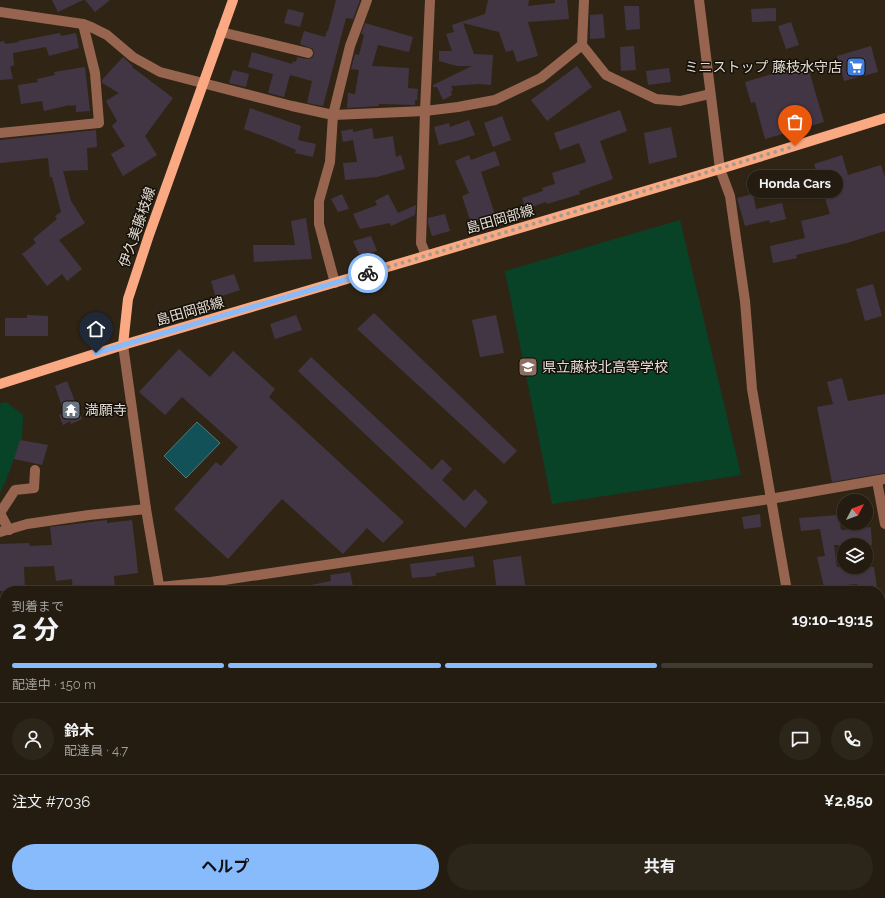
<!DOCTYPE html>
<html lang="ja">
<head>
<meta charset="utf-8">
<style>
  :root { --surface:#241c10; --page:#2c2519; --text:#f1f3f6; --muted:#a3a19f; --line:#413a30; --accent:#87bbfb }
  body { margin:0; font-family:Raleway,"Noto Sans JP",sans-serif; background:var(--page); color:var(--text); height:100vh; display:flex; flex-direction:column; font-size:15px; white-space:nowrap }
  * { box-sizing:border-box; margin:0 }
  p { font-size:13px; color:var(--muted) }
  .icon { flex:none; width:22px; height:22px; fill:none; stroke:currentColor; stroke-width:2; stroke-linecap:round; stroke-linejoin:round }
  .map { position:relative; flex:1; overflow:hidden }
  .details { position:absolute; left:0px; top:586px; width:885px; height:312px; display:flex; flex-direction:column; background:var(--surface); border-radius:16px 16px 0 0; box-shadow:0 1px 3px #0004,0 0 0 1px var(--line) }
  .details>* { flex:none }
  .needle { width:26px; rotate:49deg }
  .controls { position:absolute; left:837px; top:494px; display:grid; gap:8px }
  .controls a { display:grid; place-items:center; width:36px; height:36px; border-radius:50%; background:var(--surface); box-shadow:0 1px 3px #0004,0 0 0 1px var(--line); font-size:20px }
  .pin { position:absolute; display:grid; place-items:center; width:34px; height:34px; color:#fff; margin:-41px -17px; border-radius:50% 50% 50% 0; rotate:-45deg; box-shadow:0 0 4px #0007 }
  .pin .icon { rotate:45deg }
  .courier { position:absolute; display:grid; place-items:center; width:40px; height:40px; margin:-20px; border:3px solid #87bbfb; border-radius:50%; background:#fff; color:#222; box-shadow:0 1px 5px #0007 }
  .bubble { position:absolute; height:28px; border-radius:14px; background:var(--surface); box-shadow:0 1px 3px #0004,0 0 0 1px var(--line); font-size:13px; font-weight:700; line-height:28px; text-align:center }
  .head em { font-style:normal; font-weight:700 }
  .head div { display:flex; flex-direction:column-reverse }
  .head { display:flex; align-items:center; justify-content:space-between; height:68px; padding:0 12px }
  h1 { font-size:26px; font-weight:700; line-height:30px }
  .bar { display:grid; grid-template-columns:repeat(4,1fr); gap:6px 4px; align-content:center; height:48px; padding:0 12px }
  .bar i { height:5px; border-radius:3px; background:var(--line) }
  .bar .selected { background:var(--accent) }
  .bar p { grid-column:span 4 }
  .line { display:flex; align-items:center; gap:10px; padding:0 12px; border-top:1px solid var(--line) }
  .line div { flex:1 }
  .round { display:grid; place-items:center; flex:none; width:42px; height:42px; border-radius:21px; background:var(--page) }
  .action { display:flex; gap:8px; margin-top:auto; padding:8px 12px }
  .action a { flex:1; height:46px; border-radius:24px; background:var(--accent); color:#111; font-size:16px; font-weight:700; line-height:46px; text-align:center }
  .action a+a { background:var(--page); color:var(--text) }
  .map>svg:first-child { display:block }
</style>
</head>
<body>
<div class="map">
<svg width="885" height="898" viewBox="0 0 885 898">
  <rect width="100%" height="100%" fill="#302515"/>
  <!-- green -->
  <g fill="#084328">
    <path d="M680,220l61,255 -189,29 -47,-233z"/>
    <path d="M6,402l17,13 -1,23 -16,42 -6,13v-89z"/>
  </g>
  <!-- water -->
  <path fill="#125158" stroke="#517b7d" d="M197,422l23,21 -34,35 -22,-22z"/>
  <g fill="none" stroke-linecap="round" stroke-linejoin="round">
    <!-- stream -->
    <g stroke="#517b7d" stroke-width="4">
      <path d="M0,726h5"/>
      <path d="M880,781l5,2"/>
      <path d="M829,893v5"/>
    </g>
  </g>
  <!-- building -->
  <g fill="#433644">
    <path d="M52,0h31l-25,12z"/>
    <path d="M85,0h25l-15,12z"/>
    <path d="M336,0h24l-7,19 -7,-1 -23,88 -16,-3 5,-22 -22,-6 -6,22 -16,-4 5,-19 -25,-7 4,-15 40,12 1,-3 3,1 1,-5 10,2 5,-1 2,-4 -1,-5 -13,-5 4,-13 21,6 2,-6h1z"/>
    <path d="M488,0h41l-1,6 27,-3v-3h12l2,19 -41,3 10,34 -21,6 -4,-12 -7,2 -7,-20 -36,-9 11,31 19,1 -2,30 -13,-1 -27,2 2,4 -2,1 1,4 -9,5 -6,-13h-4v-2l39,-19h-15l-18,-5v-10h13l-6,-17 8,-2 -2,-7 33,-11z"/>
    <path d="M624,6h15l1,23 -14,1z"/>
    <path d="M776,8v13l-24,1 -1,-13z"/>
    <path d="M288,9l16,4 -4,14 -16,-4z"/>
    <path d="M603,14l2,24 -15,1v-24z"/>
    <path d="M791,22l8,23 -13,4 -8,-23z"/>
    <path d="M365,23l48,14 -4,15 -31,-7 -6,21 37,2 -1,20 10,1 -1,11h-2v5l-36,-1v2l-32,2 1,-15 7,1 4,-24 -8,-1 4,-15 4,1 5,-20 -3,-1z"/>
    <path d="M60,33l1,3 15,-3 3,15 -30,8 -3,-9 -33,6 1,12 -4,2 3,12 -13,1v-38l4,-1 1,3 14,-2 -1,-1z"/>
    <path d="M634,46l2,24 -15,1 -1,-24z"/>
    <path d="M871,46l7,26 -34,9 -7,-25z"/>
    <path d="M123,57l10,9 -1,1 41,31 -28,38 12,19 -34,21 -12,-22 14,-8 -13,-20 5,-5 -11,-20 13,-8 -17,-10v-3z"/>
    <path d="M807,64l17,58 -59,17 -10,-37 -4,1 -6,-21z"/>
    <path d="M577,66l15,21 -45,34 -16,-21z"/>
    <path d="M85,67l5,44 -14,1v-7l-6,1v-1l-26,6 -2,-10 -21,3 -3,-19 20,-3 -1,-3 18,-4 -1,-3z"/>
    <path d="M669,68l2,14 -23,3 -2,-14z"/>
    <path d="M233,70l16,4 -3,13 -17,-4z"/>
    <path d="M250,108l51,18 -3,14 18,4 -3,13 -18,-4 1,-3 -25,-11 -27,-10z"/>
    <path d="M620,110l7,21 -27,10 13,38 -34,12 1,3 -33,10 -1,-2 -20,7 -4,-11 21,-7 -1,-3 13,-4 -3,-11 34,-11 -7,-19 -19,7 -6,-17z"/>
    <path d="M502,116l9,24 -18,7 -9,-24z"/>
    <path d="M469,120l6,15 -15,5 -21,5 -5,-18 15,-4 1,4z"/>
    <path d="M671,127l6,30 -28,7 -5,-31z"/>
    <path d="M372,128l2,11 19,-3 3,21 5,-2 4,14 -28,8 -32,3 -2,-17 14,-1 -4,-22 -10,2 -2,-11 12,-2v3z"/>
    <path d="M96,130l1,17 -10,1 1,22 -25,1 8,30 14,22 -26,17 23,29 -15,12 -5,-7 -15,12 -25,-32 14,-11 -3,-4 24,-20 -2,-3 6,-4 -9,-35h-2l-2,-19 -48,5v-23z"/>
    <path d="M495,151l5,14 -19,7 14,43 -24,8 -9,-27 7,-3 -14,-32 14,-6 2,5z"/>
    <path d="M842,155l6,20 33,-10 4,12v54l-38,12 -51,12 1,3 -24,5 -3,-17 35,-8 -4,-17 29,-7 -16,-50z"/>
    <path d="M342,194l7,15 -11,3 -7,-13z"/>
    <path d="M388,194l10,19 18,-8 -1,10 -24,11 -1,-3 -30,6 -7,-15 24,-9 -2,-4z"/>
    <path d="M753,194l3,15 26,-6 4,16 -16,4 -1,-3 -24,6 -8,-28z"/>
    <path d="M445,214l5,17 -18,5 -4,-13v-5z"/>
    <path d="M306,218l6,41 -58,3 -1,-17h42l-4,-24z"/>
    <path d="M371,236l6,15 -17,5 -7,-15z"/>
    <path d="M234,274l6,16 -24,8 -5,-17z"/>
    <path d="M873,284l9,32 -17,5 -9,-32z"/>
    <path d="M374,313l143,138 -13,13 -147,-135z"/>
    <path d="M27,315l21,1v20h-43v-18h22z"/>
    <path d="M296,315l6,15 -27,9 -5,-15z"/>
    <path d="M496,315l8,38 -24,4 -8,-37z"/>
    <path d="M179,349l31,28 23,-26 42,38 -6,8 135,125 -21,21 -16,-15 -24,26 -61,-55 -54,60 -54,-50 42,-47 5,4 17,-19 -56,-50 -17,18 -26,-23z"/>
    <path d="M311,357l121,113 10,-11 10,10 -10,11 22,21 11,-12 13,13 -23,26 -167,-157z"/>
    <path d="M842,378l6,23 37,-7v79l-53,9 -15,-75 16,-3 -6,-22z"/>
    <path d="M67,381l15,38 -11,5 -1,-3 -7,4 -4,-10 5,-3 -9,-26z"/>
    <path d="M20,440l28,5 -6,20 -28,-6z"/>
    <path d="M760,514l1,13 -17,2 -2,-12z"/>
    <path d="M839,515l2,15 30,-3 1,18h-38l3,22h37l3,21 -19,2 -1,-6 -33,3 -7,-30 8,-1 -5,-27 -19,2 -2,-13z"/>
    <path d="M107,520v3l25,-3 4,33 2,20 -24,3 1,15h-42l-1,-12 -16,2 -2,-15 -30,1 1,24h-25v-47l29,-1 1,3 22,-1 -2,-18z"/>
    <path d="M473,556l2,11 -39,6v3l-24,2 -2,-14z"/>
    <path d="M521,556l5,35h-29l-4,-31z"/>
    <path d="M350,572l4,19h-47l-1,-5 25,-5 -1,-6z"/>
  </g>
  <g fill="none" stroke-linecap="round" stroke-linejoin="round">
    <!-- minor -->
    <g stroke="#97654f" stroke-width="10">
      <path d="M584,0l-2,45 24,30 50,24 24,2 30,-7"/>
      <path d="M699,0l21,169 10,27 15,105 7,88 35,202"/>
      <path d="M0,12l83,12 8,3 16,8 26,22 27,15 132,34 41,9 92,-4 33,-4 37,-7 46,-22 41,-33"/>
      <path d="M221,32l87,21"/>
      <path d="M0,133l99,-10 -4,-50 -12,-49"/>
      <path d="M426,255l-5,-12 4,-132 5,-111"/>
      <path d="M335,283l-16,-59v-23l11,-39 3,-47 17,-69 17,-46"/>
      <path d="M123,345l23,164 14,82"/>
      <path d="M877,481l8,43"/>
      <path d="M9,530l-9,-17 15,-23 19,-2 1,-18"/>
      <path d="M0,532l27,-8 62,-9 57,-6"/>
      <path d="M159,587l52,-5 559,-83 115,-20"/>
      <path d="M880,673l5,-1"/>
      <path d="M880,766l5,2"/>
      <path d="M880,787l5,2"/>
      <path d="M248,893v5"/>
      <path d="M481,893l1,5"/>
      <path d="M709,893v5"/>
      <path d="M5,898l28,-5"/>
    </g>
    <!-- major -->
    <g stroke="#fba983" stroke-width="10">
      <path d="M123,345l5,-46 21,-64 84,-235"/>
      <path d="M0,384l123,-39 597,-176 165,-51"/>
      <path d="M0,650l5,4"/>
      <path d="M304,893l6,5"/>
    </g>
  </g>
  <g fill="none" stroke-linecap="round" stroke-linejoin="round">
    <!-- done -->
    <path stroke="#a49c90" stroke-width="4" stroke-dasharray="0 7.2" d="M368,273l427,-127"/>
    <!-- route -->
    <path stroke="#87bbfb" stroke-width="5" d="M96,353l272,-80"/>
  </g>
  <!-- icons -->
  <defs>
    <g id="supermarket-square" transform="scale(1)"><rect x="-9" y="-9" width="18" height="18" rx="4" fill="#3f7fe0" stroke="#140f08"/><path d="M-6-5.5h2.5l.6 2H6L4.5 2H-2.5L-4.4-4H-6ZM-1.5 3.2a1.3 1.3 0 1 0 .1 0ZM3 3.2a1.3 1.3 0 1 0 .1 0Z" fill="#fff"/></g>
    <g id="school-square" transform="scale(1)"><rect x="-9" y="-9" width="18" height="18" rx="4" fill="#8d6e63" stroke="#140f08"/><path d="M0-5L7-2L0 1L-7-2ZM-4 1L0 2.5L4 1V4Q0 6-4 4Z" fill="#fff"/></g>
    <g id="temple-square" transform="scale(1)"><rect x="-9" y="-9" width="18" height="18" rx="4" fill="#6b7280" stroke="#140f08"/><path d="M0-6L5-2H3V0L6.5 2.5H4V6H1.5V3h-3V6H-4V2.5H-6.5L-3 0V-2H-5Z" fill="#fff"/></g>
  </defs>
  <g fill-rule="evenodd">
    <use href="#supermarket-square" x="856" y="67"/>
    <use href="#school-square" x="528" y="367"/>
    <use href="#temple-square" x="71" y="410"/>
  </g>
  <g text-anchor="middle" stroke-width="3" stroke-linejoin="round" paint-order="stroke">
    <!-- poi labels -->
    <g font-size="14" fill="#e3dcd2" stroke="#140f08" text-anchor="start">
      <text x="842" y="72" text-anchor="end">ミニストップ 藤枝水守店</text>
      <text x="542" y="372">県立藤枝北高等学校</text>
      <text x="85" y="415">満願寺</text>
    </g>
    <!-- street labels -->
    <g font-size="14" fill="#e3dcd2" stroke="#140f08">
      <text transform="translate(500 219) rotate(-16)" y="5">島田岡部線</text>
      <text transform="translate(137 227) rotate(-71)" y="5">伊久美藤枝線</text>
      <text transform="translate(190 311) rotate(-16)" y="5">島田岡部線</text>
    </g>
  </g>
</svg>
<div class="controls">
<a><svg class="needle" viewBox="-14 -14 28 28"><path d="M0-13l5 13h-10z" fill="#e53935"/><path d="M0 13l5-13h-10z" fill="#a3a19f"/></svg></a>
<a><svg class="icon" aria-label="layers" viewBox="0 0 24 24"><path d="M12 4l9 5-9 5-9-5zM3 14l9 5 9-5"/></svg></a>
</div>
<div class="pin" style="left:795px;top:146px;background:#ea580c"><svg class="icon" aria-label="bag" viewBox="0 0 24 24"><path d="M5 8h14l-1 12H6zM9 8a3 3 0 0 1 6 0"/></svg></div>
<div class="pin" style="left:96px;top:353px;background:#1f2937"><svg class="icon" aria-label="home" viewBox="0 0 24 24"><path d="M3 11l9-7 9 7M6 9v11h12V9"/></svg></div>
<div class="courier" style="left:368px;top:273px"><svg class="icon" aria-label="bike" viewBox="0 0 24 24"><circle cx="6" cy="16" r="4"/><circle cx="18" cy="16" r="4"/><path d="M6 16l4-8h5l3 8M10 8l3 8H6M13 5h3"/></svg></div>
<div class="bubble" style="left:747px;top:170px;width:96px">Honda Cars</div>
<section class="details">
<div class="head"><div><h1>2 分</h1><p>到着まで</p></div><em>19:10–19:15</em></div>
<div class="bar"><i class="selected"></i><i class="selected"></i><i class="selected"></i><i></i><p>配達中 · 150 m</p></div>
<div class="line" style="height:72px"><a class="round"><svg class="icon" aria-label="person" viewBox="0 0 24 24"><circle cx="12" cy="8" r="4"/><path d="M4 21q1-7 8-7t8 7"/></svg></a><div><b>鈴木</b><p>配達員 · 4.7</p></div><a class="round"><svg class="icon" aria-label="chat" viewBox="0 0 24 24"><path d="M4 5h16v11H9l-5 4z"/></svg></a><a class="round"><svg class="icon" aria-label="phone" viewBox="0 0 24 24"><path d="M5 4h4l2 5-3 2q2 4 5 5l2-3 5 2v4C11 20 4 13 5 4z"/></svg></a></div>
<div class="line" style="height:52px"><div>注文 #7036</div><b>¥2,850</b></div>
<div class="action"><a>ヘルプ</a><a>共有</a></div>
</section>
</div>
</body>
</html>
